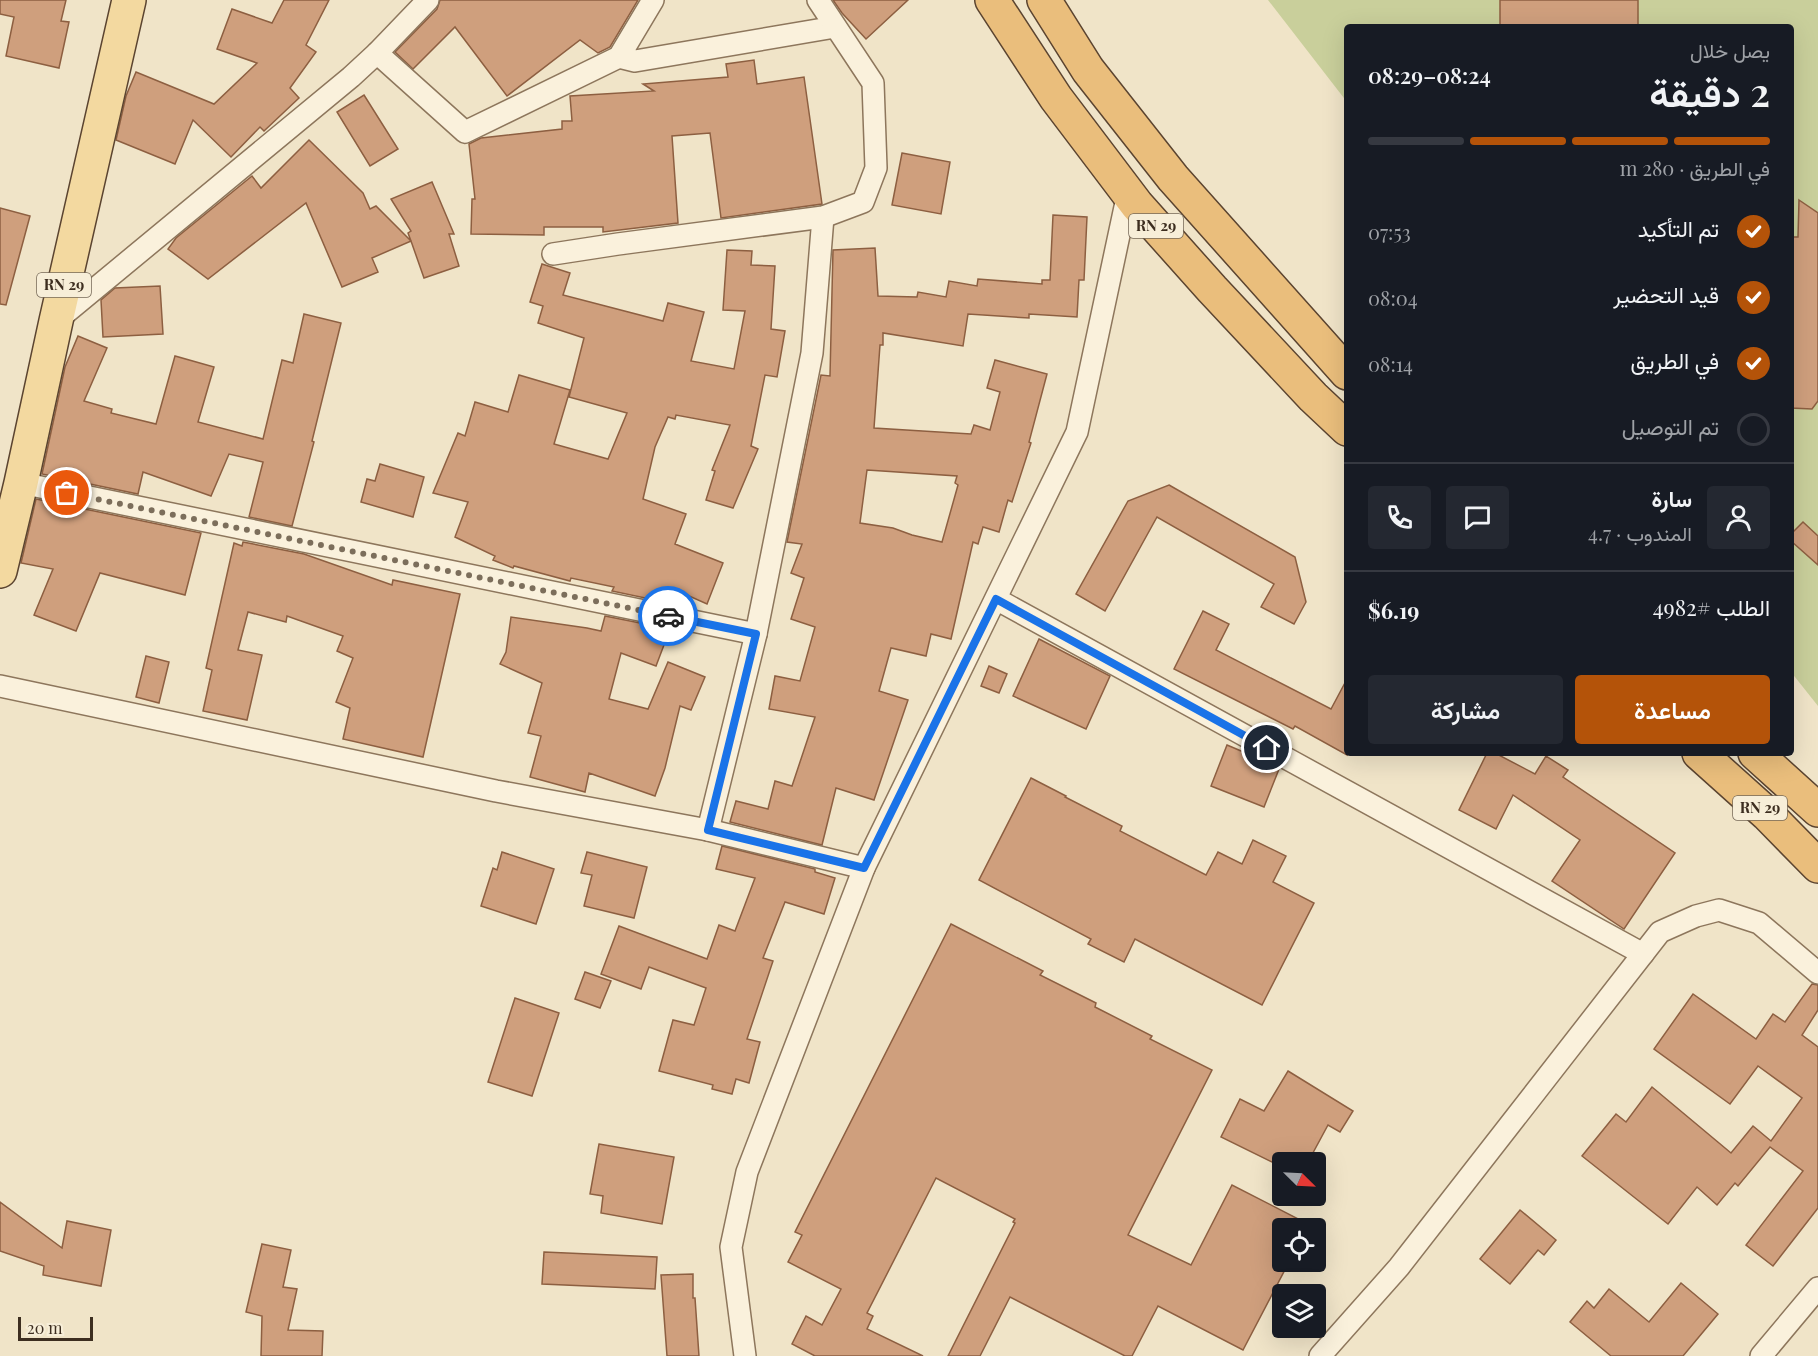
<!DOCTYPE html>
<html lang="ar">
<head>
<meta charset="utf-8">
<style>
  :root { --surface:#171b24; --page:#242831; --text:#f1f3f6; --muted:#9ea1a6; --line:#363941; --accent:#b45309 }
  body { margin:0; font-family:"Playfair Display",Vazirmatn,serif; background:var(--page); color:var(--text); direction:rtl; height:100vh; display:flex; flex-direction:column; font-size:22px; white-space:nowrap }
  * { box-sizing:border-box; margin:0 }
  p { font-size:20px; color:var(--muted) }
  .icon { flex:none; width:33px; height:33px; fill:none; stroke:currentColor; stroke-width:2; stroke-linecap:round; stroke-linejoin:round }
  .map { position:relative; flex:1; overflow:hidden; direction:ltr }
  .sheet { position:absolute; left:1344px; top:24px; width:450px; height:732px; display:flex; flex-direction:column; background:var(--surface); border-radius:6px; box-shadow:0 6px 24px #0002; direction:rtl }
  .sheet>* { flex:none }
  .needle { width:39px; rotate:114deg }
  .fabs { position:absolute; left:1272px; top:1152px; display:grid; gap:12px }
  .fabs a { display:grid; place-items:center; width:54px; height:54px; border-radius:6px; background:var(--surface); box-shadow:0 6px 24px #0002; font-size:30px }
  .scale { position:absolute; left:18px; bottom:15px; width:75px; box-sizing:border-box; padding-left:6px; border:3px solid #3d2e20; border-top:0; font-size:16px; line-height:21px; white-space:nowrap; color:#3d2e20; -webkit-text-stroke:4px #f7eed8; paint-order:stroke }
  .pin { position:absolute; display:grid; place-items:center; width:51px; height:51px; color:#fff; margin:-26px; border:3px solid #fff; border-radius:50%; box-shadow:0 2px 6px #0007 }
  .courier { position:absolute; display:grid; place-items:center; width:60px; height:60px; margin:-30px; border:4px solid #1a73e8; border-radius:50%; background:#fff; color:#222; box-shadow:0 2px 8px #0007 }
  .overview em { font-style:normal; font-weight:600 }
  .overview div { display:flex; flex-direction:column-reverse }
  .overview { display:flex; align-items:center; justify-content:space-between; height:102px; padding:0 24px }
  h1 { font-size:39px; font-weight:600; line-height:45px }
  .bar { display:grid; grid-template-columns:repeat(4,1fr); gap:9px 6px; align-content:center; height:72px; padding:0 24px }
  .bar i { height:8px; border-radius:4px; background:var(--line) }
  .bar .current { background:var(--accent) }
  .bar p { grid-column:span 4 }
  .line { display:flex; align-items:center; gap:15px; padding:0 24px; border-top:2px solid var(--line) }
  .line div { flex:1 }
  .round { display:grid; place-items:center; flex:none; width:63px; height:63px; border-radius:6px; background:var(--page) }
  ol { padding:0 24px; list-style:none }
  li { display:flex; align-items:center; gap:18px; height:66px }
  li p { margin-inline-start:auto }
  li .icon { padding:6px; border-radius:50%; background:var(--accent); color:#fff; stroke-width:4 }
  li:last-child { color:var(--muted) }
  li i { width:33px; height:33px; border:3px solid var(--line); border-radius:50% }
  .button { display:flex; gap:12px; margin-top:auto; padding:12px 24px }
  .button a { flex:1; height:69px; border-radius:6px; background:var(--accent); color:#fff; font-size:24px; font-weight:600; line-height:69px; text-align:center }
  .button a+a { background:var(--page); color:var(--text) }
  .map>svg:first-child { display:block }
</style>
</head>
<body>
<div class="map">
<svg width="1818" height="1356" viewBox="0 0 1818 1356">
  <rect width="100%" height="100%" fill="#f0e4c8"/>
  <!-- green -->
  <path fill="#c9cf9b" d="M1268,0h550v706l-27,-34v-645h-444v75z"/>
  <!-- building -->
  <g fill="#cf9f7d" stroke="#8d5f41" stroke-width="1.5" fill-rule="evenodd">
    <path d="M0,0h66l-5,21 8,1 -10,46 -53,-12 8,-39 -14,-3z"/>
    <path d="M284,0h45l-23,45 10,7 -26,36 9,10 -35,33 -4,-4 -29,30 -38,-37 -18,44 -59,-24 10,-44 10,-24 78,32 43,-41 -40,-14 15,-40 40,14z"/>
    <path d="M440,0h198l-28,47 -12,6 -18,-13 -73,56 -52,-69 -42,42 -18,-17 42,-43z"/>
    <path d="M833,0h75l-42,39 -24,-26z"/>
    <rect x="1500" y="0" width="138" height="27"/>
    <path d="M754,60l3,24 47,-7 18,127 -101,14 -11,-85 -38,3 6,87 -75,9v-5h-59v8l-73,-1 1,-35h3l-6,-55 12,-6 81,-9v-8h10l-2,-25 84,-5 -11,-7 85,-7 -2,-13z"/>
    <path d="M364,95l34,54 -28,17 -33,-54z"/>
    <path d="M309,140l54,53 7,16 6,-3 35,35 -3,-8 3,-2 -20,-32 41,-17 22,52h-5l10,32 -35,12 -13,-37 -39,17 6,14 -36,15 -36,-84 -98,76 -40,-30 8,-11 76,-62 9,12z"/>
    <path d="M902,153l48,9 -9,52 -49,-9z"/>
    <path d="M1799,200l19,13v188l-6,8 -21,-1v-171h7z"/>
    <path d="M0,208l30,8 -24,89 -6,-1z"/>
    <path d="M1053,215l34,2 -3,63h-5l-2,37 -48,-3v4l-61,-4 -5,32 -80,-13v12h-3l-6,83 97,6 3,-9 16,5 10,-38 -13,-4 8,-28 52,14 -18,68 2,1 -19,59 -4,-2 -9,32 -16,-5 -5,17 -5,-2 -22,97 -20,-5 -5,22 -35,-8 -12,43 29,9 -34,100 -38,-12 -14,57 -92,-23 6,-21 32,8 7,-28 17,5 23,-69 -46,-8 6,-33 25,5 15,-54 -24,-8 13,-41 -13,-5 11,-29 -15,-2 34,-167 9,1 3,-126 42,-2 3,48 39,1 1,-5 28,5 3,-16 28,5 1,-7 64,5v-4h8zM867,470l90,6 -2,7 3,2 -16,57 -30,-7 -19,-7 -33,-5z"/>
    <path d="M727,250l25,1 -1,14 24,1 -4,63 14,2 -8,46 -12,-2 -14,71 7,3 -25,59 -27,-8 9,-29 -3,-1 18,-45 -54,-10 -1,4 -7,-2 -13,30 -12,52 43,15 -11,30 48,19 -16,41 -20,-9 -4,11 -71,-15 2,-4 -43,-9 -1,3 -56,-15 -1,2 -20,-8 2,-4 -40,-19 13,-35 -35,-9 25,-60 7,3 10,-34 33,10 11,-37 51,15 -16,54 54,15 19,-46 -58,-16 15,-59 -46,-15 5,-17 -13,-4 12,-38 28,9 -7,22 100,26 5,-18 36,9 -13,49 43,8 11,-58 -22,-1z"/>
    <path d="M160,286l3,48 -60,3 -2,-37 14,-12z"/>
    <path d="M304,314l37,9 -29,118 2,1 -22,84 -43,-9 14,-55 -34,-8 -18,42 -68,-24 -5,22 -96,-20 23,-107 13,-31 29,12 -23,53 28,8 -1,4 45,11 19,-68 39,11 -16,55 65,17 19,-79 11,3z"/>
    <path d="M380,464l44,13 -11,40 -52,-15 6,-23 8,2z"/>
    <path d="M1169,485l126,72 11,45 -12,22 -33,-17 13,-23 -117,-67 -52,94 -29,-17 52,-93z"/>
    <path d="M36,499l165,34 -16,62 -85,-22 -24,58 -42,-16 19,-46 -32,-6z"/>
    <path d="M1803,522l15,14v29l-27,-24v-7z"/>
    <path d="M243,542l61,12 88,31 1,-5 67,14 -37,163 -80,-18 7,-31 -14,-6 17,-44 -16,-7 6,-15 -56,-20 -1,6 -38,-10 -10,38 24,5 -15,65 -44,-9 9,-41 -6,-2 28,-125 8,3z"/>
    <path d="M1203,611l26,13 -13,26 115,59 16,-30v76l-52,-29 -2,3 -119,-60z"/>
    <path d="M605,616l65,13 -14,37 -35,-13 -12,46 39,10 20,-47 37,15 -14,33 -11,-4 -15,62 -10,28 -66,-23 -4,19 -55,-15 11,-41 -13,-3 14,-50 -42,-19 6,-12 5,-35 76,11 14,3z"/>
    <path d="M1039,639l71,37 -24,53 -73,-33z"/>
    <path d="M146,656l23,6 -10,41 -23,-6z"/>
    <path d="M989,666l18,8 -8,19 -18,-7z"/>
    <path d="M1227,745l33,14 19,10 -15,38 -53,-21z"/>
    <path d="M1487,753h8l40,21 11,-18 22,14 -5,7 112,76 -51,76 -72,-48 28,-41 -67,-45 -17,34 -37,-19z"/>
    <path d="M1031,778l35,18 -1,1 57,29 -2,5 86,44 12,-23 24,12 11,-24 33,16 -13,26 41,21 -52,102 -127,-66 -11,23 -36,-18 3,-5 -112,-59z"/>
    <path d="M722,846l93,23v3l20,6 -11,36 -39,-12 -22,56 10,3 -26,78 13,3 -11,41 -13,-4 -4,15 -20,-5 1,-4 -54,-14 14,-51 21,5 12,-37 -57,-21 -8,22 -40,-15 18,-48 88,33 12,-34 16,6 20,-53 -39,-9z"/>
    <path d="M502,852l52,17 -18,55 -55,-18 12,-38 4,2z"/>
    <path d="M587,852l60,15 -13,51 -50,-12 8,-31 -11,-2z"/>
    <path d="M951,924l92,47 -3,4 56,28 -1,4 57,29 -2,3 62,31 -84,165 63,30 41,-80 76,39 -3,4h-23v34h7l-46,88 -85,-44 -26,50h-7l-115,-59 -30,59h-32l67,-133 -2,-1 2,-3 -79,-41 -69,135 6,3 -6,13 56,27h-108l-23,-12 14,-28 16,9 19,-36 -53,-27 14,-27 -7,-3z"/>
    <path d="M585,972l26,9 -11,27 -25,-9z"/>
    <path d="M1812,984l6,1v25l-16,25 16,12v161l-45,58 -27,-21 57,-74 -33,-24 -32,39 -3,-3 -18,22 -20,-18 -29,37 -86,-68 34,-42 10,8 26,-35 79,66 22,-27 18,15 31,-43 -44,-32 -28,38 -76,-55 39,-55 63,45 17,-25 12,8z"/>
    <path d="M515,998l44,15 -27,83 -44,-14z"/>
    <path d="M1288,1071l65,40 -13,21 -12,-7 -20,37h-36l-51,-25 19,-38 24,12z"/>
    <path d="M599,1144l75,13 -12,67 -61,-11 2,-17 -13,-2z"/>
    <path d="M0,1202l62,46 5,-27 44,9 -10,56 -58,-11 1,-9 -44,-15z"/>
    <path d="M1520,1210l36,30 -12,15 -6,-5 -28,34 -30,-25z"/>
    <path d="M262,1244l29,6 -8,37 14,2 -9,41 35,1 -1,25h-61l1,-40 -16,-4z"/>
    <path d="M544,1252l113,5 -2,32 -113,-5z"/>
    <path d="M693,1274v24h2l4,58h-32l-6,-81z"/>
    <path d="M1681,1283l37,31 -35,42h-72l-41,-34 17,-21 7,7 15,-19 40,33z"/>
  </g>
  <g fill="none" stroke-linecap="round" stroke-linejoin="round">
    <!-- minor casing -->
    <g stroke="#8d765c" stroke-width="24">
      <g id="minor">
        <path d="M377,53l88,79 154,-75 34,-57"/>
        <path d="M619,57l16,4 200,-34"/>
        <path d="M553,254l65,-10 205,-27 40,-15 13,-34 -3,-85 -55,-83"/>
        <path d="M56,321l295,-244 26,-24 51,-53"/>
        <path d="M21,483l735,151 56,-281 11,-136"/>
        <path d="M996,599l647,355"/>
        <path d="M0,686l496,105 212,39 156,38"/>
        <path d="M708,830l48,-196"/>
        <path d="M745,1356l-14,-109 16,-75 117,-304 213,-436 51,-239"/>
        <path d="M1320,1356l79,-89 261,-335 36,-16 23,-6 40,13 59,50"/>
        <path d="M1761,1356l57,-68"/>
      </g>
    </g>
    <!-- primary casing -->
    <g stroke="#5b4430" stroke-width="36">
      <path id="primary" d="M0,571l21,-88 35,-162 73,-321"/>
    </g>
    <!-- trunk casing -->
    <g stroke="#5b4430" stroke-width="36">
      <g id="trunk">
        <path d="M992,0l64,98 81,107 75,84 101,108 34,32"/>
        <path d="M1044,0l44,70 85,108 174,195"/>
        <path d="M1699,753l68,61 51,52"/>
        <path d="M1755,753l63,57"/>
      </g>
    </g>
    <!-- minor -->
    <use href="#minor" stroke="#faf1dc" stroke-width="21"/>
    <!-- primary -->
    <use href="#primary" stroke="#f3d9a0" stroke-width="33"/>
    <!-- trunk -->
    <use href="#trunk" stroke="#eabe7c" stroke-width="33"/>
  </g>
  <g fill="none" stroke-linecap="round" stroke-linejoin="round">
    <!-- done -->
    <path stroke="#7c6e5b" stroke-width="6" stroke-dasharray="0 10.8" d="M67,493l601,123"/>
    <!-- route -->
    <path stroke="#1a73e8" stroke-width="8" d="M668,616l88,18 -48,196 156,38 132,-269 271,149"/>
  </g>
  <g text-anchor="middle" stroke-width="4.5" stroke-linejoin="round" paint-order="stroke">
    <!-- shield labels -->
    <g fill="#f7eed8" stroke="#756857" stroke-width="1.5">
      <rect x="1129" y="214" width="54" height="24" rx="4.5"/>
      <rect x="37" y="273" width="54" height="24" rx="4.5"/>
      <rect x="1733" y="796" width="54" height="24" rx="4.5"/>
    </g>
    <g font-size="15" font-weight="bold" fill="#3d2e20">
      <text x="1156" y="231">RN 29</text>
      <text x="64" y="290">RN 29</text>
      <text x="1760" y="813">RN 29</text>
    </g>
  </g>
</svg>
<div class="fabs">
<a><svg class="needle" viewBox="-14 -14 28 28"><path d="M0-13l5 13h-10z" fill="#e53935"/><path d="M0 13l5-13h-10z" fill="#9ea1a6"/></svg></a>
<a><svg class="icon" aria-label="locate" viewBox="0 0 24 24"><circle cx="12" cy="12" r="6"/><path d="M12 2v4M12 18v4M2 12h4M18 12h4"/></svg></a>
<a><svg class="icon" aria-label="layers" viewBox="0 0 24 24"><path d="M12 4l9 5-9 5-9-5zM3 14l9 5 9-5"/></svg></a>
</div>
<div class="scale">20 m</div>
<div class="pin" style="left:67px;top:493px;background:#ea580c"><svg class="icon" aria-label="bag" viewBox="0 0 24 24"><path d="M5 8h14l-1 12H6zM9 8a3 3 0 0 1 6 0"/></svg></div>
<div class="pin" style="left:1267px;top:748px;background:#1f2937"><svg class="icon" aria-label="home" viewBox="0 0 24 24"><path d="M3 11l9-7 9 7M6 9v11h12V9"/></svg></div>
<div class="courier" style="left:668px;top:616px"><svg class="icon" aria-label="car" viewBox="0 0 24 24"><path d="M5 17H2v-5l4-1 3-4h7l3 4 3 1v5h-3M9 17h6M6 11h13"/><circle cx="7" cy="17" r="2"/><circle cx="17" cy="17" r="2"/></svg></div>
<section class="sheet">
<div class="overview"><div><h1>2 دقيقة</h1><p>يصل خلال</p></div><em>08:24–08:29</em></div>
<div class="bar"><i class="current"></i><i class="current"></i><i class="current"></i><i></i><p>في الطريق · 280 m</p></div>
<ol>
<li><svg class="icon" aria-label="check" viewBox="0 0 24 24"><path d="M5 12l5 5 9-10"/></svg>تم التأكيد<p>07:53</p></li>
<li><svg class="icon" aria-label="check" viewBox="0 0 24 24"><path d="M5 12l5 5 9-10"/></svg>قيد التحضير<p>08:04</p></li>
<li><svg class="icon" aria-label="check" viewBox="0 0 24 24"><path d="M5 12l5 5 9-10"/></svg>في الطريق<p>08:14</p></li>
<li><i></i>تم التوصيل</li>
</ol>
<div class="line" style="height:108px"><a class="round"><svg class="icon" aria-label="person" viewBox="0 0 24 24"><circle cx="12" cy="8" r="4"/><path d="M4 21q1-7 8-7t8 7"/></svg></a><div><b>سارة</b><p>المندوب · 4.7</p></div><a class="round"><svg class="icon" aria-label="chat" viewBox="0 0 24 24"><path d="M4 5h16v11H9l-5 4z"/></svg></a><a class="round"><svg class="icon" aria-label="phone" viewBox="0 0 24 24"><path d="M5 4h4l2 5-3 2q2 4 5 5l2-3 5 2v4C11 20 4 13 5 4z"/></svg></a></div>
<div class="line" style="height:78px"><div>الطلب #4982</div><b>$6.19</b></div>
<div class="button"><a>مساعدة</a><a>مشاركة</a></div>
</section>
</div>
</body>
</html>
